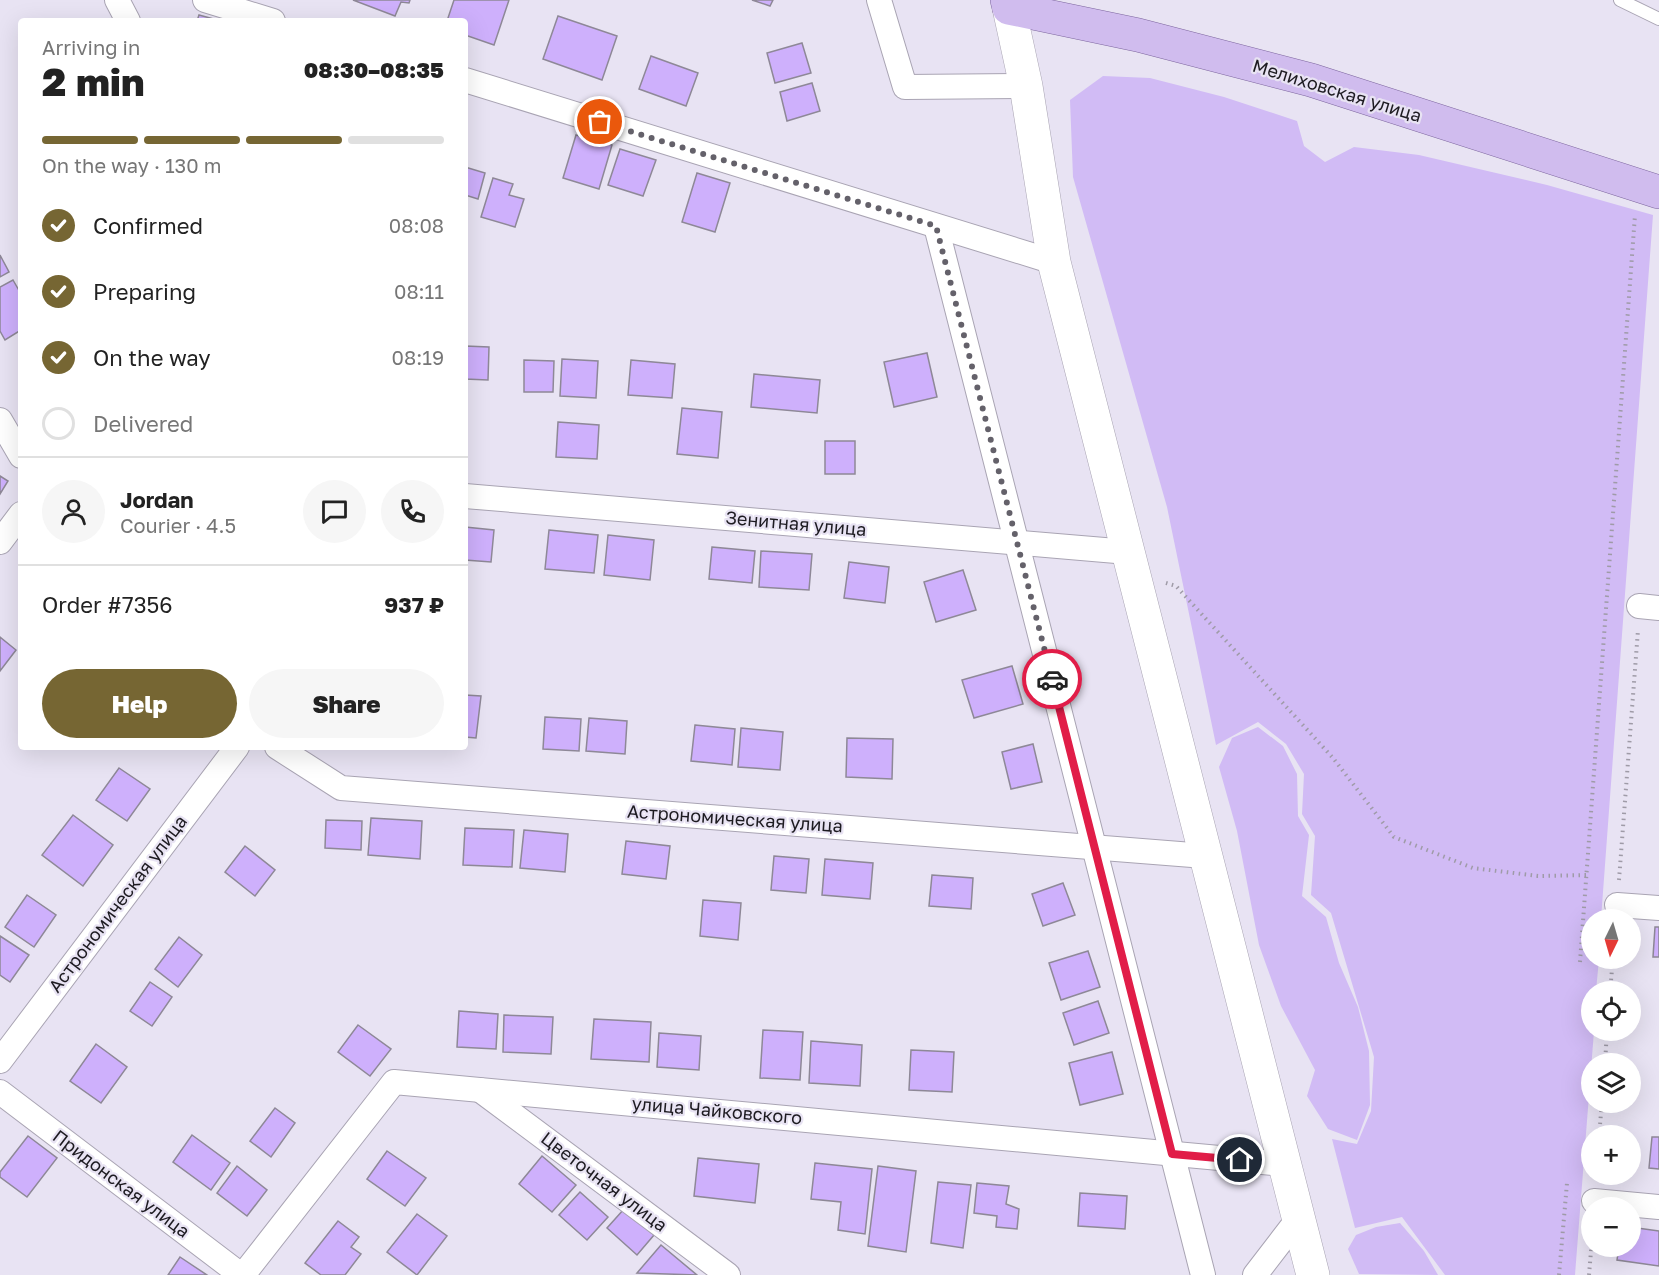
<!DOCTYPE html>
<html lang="en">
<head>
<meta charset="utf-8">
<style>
  :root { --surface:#fff; --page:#f6f6f6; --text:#222; --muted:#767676; --line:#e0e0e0; --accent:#766633 }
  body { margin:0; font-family:"Golos Text",sans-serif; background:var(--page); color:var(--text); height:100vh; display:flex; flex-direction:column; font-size:22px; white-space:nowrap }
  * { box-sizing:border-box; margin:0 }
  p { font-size:20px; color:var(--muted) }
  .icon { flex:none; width:33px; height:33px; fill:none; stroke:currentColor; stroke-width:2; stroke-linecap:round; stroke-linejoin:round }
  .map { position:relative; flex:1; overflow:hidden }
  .panel { position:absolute; left:18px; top:18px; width:450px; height:732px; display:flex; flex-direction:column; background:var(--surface); border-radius:6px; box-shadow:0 6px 24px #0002 }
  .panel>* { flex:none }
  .needle { width:39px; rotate:185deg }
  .tools { position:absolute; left:1581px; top:909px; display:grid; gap:12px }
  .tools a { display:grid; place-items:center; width:60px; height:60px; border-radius:50%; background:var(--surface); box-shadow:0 6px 24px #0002; font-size:30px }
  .pin { position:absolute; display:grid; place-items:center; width:51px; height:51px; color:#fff; margin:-26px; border:3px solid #fff; border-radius:50%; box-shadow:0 2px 6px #0007 }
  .courier { position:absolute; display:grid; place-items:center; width:60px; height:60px; margin:-30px; border:4px solid #e11d48; border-radius:50%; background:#fff; color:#222; box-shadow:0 2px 8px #0007 }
  .overview em { font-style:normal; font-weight:800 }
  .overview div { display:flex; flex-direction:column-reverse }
  .overview { display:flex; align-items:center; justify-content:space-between; height:102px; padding:0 24px }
  h1 { font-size:39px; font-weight:800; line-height:45px }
  .bar { display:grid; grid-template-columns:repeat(4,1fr); gap:9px 6px; align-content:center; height:72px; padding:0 24px }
  .bar i { height:8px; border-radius:4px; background:var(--line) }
  .bar .selected { background:var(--accent) }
  .bar p { grid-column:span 4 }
  .line { display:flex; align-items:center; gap:15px; padding:0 24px; border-top:2px solid var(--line) }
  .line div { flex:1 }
  .round { display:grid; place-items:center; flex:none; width:63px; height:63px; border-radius:32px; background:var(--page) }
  ol { padding:0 24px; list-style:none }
  li { display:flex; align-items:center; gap:18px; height:66px }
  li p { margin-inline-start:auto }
  li .icon { padding:6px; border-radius:50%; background:var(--accent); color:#fff; stroke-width:4 }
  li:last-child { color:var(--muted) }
  li i { width:33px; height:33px; border:3px solid var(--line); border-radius:50% }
  .button { display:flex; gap:12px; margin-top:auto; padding:12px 24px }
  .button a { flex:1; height:69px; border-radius:36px; background:var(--accent); color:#fff; font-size:24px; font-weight:800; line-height:69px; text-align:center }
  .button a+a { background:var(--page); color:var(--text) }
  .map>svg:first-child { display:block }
</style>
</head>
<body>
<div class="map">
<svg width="1659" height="1275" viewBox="0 0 1659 1275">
  <rect width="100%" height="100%" fill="#e8e3f3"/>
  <!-- green -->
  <g fill="#d1bbf5">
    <path d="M1103,76l47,2 74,19 73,24 7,25 21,16 29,-15 65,8 128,30 106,30 -52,704 -9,1v38l7,1 -3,32 -4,1v38l2,1 -19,244h-130l-43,-58 -47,11 -23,-89 25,5 14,-33 3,-54 -43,-144 -20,-18 4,-59 -13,-22 2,-40 -18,-30 -28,-22 -42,23 -49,-238 -94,-330 -3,-77z"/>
    <path d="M1258,727l25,19 14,28 1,42 11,19 -7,61 24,21 13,46 19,44 11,44 1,54 -13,35 -29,-11 -21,-33 8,-26 -34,-64 -22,-61 -22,-114 -18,-64 13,-29z"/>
    <path d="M1400,1223l24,28 14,24 -79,-1 -11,-25 8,-14 20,-8z"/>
  </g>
  <!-- building -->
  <g fill="#ceb0fc" stroke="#8e8897" stroke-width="1.5">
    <path d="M353,0h57l-1,3 -8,-1 -6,14z"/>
    <path d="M454,0h55l-15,45 -29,-10v-14h-18z"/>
    <path d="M752,0h21l-3,6z"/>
    <path d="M199,15l22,6h-24z"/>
    <path d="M558,16l59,20 -15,44 -59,-21z"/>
    <path d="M802,43l9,30 -36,10 -8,-30z"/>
    <path d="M651,56l47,17 -12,33 -47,-17z"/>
    <path d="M812,83l8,28 -33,10 -7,-29z"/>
    <path d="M576,135l36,10 -13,44 -36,-11z"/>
    <path d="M620,149l36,11 -13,36 -35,-11z"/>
    <path d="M465,167l20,6 -7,26 -13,-4z"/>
    <path d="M697,173l33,10 -15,49 -33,-10z"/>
    <path d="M493,178l20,6 -4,11 15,4 -9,28 -34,-10z"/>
    <path d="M0,255l9,17 -9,5z"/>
    <path d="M13,280l8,14v36l-16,10 -5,-9v-44z"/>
    <path d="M465,346l24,1 -1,33 -23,-1z"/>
    <path d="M927,353l10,44 -43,10 -10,-45z"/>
    <path d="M562,359l36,2 -2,37 -36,-2z"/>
    <path d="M524,360l30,1 -1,31h-29z"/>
    <path d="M631,360l44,4 -3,34 -44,-3z"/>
    <path d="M754,374l66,6 -3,33 -66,-6z"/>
    <path d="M682,408l40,4 -4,46 -41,-4z"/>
    <path d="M558,422l41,3 -2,34 -41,-2z"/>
    <rect x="825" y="441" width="30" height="33"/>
    <path d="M0,476l8,5 -8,13z"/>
    <path d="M465,527l29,3 -3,32 -26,-2z"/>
    <path d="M549,530l49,5 -4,38 -49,-4z"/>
    <path d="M608,535l46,5 -4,40 -46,-5z"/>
    <path d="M712,547l43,4 -3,32 -43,-4z"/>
    <path d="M761,551l51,3 -3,36 -50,-3z"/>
    <path d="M849,562l40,5 -4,36 -41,-5z"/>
    <path d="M963,570l13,40 -40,12 -12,-40z"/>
    <path d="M0,637l16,13 -16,21z"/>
    <path d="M1012,666l11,38 -49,14 -12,-38z"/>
    <path d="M465,695l16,1 -5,42 -11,-1z"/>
    <path d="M545,717l36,2 -2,32 -36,-2z"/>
    <path d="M589,718l38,3 -2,33 -39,-3z"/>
    <path d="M695,725l40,4 -3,36 -41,-4z"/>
    <path d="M741,728l42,4 -3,38 -42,-3z"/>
    <path d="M847,738l46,1 -1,40 -46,-2z"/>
    <path d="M1033,744l9,38 -31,7 -9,-37z"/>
    <path d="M119,768l31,21 -23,32 -31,-21z"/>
    <path d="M73,815l40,30 -30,41 -41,-31z"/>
    <path d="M371,818l51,3 -2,38 -52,-4z"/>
    <path d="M326,820l36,1 -1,29 -36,-2z"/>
    <path d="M465,828l49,2 -2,37 -49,-2z"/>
    <path d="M524,830l44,4 -3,38 -45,-4z"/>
    <path d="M626,841l44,5 -4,33 -44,-5z"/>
    <path d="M245,846l30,24 -20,26 -30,-24z"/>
    <path d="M774,856l35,3 -3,34 -35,-3z"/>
    <path d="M825,859l48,4 -3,36 -48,-4z"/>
    <path d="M932,875l41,3 -2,31 -42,-3z"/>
    <path d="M1063,883l12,32 -32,11 -11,-32z"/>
    <path d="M27,895l29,20 -22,32 -29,-20z"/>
    <path d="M703,900l38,3 -3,37 -38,-4z"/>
    <path d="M1655,927h4v30h-6z"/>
    <path d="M0,936l29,19 -19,27 -10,-7z"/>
    <path d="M179,937l23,18 -24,32 -23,-18z"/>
    <path d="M1088,951l12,36 -39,13 -12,-37z"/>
    <path d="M150,982l22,15 -20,29 -22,-15z"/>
    <path d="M1098,1001l11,32 -35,12 -11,-32z"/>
    <path d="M459,1011l39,3 -2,35 -39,-2z"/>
    <path d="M504,1015l49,2 -2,37 -48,-2z"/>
    <path d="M594,1019l57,3 -2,40 -58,-3z"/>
    <path d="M358,1025l33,24 -21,27 -32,-24z"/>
    <path d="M763,1030l40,2 -3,48 -40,-2z"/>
    <path d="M659,1033l42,3 -2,34 -42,-3z"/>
    <path d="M811,1041l51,4 -2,41 -51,-3z"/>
    <path d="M96,1044l31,23 -26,36 -31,-22z"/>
    <path d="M911,1050l43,2 -2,40 -43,-2z"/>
    <path d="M1112,1052l11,42 -43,11 -11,-42z"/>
    <path d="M275,1108l20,15 -24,34 -21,-16z"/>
    <path d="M192,1135l38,28 -19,27 -38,-28z"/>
    <path d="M28,1136l29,22 -30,39 -27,-20v-5z"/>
    <path d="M1652,1137h7v32l-10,-1z"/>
    <path d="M387,1151l39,27 -21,28 -38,-27z"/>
    <path d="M542,1156l34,29 -24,27 -33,-28z"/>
    <path d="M698,1158l61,6 -4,39 -61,-7z"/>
    <path d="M815,1163l57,6 -7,65 -27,-4 3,-28 -30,-3z"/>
    <path d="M237,1166l30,24 -20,26 -30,-23z"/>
    <path d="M878,1166l38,5 -10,81 -38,-6z"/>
    <path d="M938,1182l33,3 -8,63 -32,-5z"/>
    <path d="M977,1183l32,3 -3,18 13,5 -2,20 -21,-2 1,-11 -23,-3z"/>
    <path d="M580,1192l28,25 -21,23 -28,-25z"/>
    <path d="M1080,1193l47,3 -2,33 -47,-3z"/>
    <path d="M624,1209l30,26 -17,20 -30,-27z"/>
    <path d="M417,1214l30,22 -30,39 -30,-23z"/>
    <path d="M338,1221l21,16 -8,10 10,7 -16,21h-24l-16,-12z"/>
    <path d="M1630,1227l29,4v35l-42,-6 2,-14h11z"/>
    <path d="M661,1245l36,30 -60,-2z"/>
    <path d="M180,1257l27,18h-39z"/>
  </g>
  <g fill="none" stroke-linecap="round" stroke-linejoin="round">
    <!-- lane casing -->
    <g stroke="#a9a4b3" stroke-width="14">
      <path id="lane" d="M1620,0l39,19"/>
    </g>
    <!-- street casing -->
    <g stroke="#a9a4b3" stroke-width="26">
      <g id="street">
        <path d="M117,0l11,21"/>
        <path d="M205,0l68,21"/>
        <path d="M879,0l26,87 121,-1"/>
        <path d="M465,80l589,182"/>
        <path d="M936,226l267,1049"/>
        <path d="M0,420l21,36"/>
        <path d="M465,496l663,56"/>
        <path d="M0,542l21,-28"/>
        <path d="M1639,606l20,2"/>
        <path d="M277,747l64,41 864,68"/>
        <path d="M1617,905l42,3"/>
        <path d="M0,1061l237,-314"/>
        <path d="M480,1090l248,185"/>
        <path d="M0,1092l241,183"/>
        <path d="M1594,1201l65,6"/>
        <path d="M243,1275l151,-193 890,82"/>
        <path d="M1255,1275l43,-56"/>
      </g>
    </g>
    <!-- secondary casing -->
    <g stroke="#a9a4b3" stroke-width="34">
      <path id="secondary" d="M1009,8l17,78 28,176 259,1013"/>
    </g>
    <!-- primary casing -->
    <g stroke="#7d669e" stroke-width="34">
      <path id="primary" d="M1007,0l2,8 129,27 173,45 348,112"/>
    </g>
    <!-- path -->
    <g stroke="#9f9ba7" stroke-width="4" stroke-dasharray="1.5 4.5" stroke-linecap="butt">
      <path d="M1166,583l10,3 157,172 61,79 79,31 65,8 49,-1"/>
      <path d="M1619,880l19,-250"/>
      <path d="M1580,962l55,-747"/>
      <path d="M1610,992l3,-34"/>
      <path d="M1605,1064l2,-34"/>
      <path d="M1599,1136l3,-34"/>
      <path d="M1559,1275l8,-92"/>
      <path d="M1589,1275l3,-36"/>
    </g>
    <!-- lane -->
    <use href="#lane" stroke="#fff" stroke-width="12"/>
    <!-- street -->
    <use href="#street" stroke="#fff" stroke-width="24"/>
    <!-- secondary -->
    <use href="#secondary" stroke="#fff" stroke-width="33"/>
    <!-- primary -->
    <use href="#primary" stroke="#d0bcee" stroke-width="33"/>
  </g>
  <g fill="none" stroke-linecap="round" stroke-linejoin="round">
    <!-- done -->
    <path stroke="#64616a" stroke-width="6" stroke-dasharray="0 10.8" d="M600,122l336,104 116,453"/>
    <!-- route -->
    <path stroke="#e11d48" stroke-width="8" d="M1052,679l120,475 68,6"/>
  </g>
  <g text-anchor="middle" stroke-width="4.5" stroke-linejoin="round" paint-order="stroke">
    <!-- street labels -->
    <g font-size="18" fill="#1d1b21" stroke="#e8e3f3">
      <text transform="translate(1337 91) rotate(17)" y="6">Мелиховская улица</text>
      <text transform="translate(796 524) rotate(5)" y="6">Зенитная улица</text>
      <text transform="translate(735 819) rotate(4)" y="6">Астрономическая улица</text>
      <text transform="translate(118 904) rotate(-53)" y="6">Астрономическая улица</text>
      <text transform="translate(717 1111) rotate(5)" y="6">улица Чайковского</text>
      <text transform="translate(604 1182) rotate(37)" y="6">Цветочная улица</text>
      <text transform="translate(121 1184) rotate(37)" y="6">Придонская улица</text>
    </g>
  </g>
</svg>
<div class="tools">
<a><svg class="needle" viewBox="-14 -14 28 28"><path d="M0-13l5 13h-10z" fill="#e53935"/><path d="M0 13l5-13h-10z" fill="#767676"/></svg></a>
<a><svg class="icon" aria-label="locate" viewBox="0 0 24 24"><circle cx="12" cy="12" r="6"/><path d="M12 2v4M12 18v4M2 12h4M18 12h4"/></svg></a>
<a><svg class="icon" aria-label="layers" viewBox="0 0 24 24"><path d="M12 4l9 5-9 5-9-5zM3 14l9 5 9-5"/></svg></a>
<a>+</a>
<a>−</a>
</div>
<div class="pin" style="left:600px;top:122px;background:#ea580c"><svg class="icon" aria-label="bag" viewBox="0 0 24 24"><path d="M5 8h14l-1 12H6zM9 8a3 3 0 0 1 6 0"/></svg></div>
<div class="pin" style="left:1240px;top:1160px;background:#1f2937"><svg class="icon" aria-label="home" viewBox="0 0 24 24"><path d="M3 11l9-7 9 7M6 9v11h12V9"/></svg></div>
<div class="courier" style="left:1052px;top:679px"><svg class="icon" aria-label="car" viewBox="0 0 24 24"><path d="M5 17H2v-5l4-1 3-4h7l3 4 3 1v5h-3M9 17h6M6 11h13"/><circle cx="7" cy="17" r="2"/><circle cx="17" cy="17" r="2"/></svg></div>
<section class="panel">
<div class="overview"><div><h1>2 min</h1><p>Arriving in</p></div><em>08:30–08:35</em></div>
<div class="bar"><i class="selected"></i><i class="selected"></i><i class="selected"></i><i></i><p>On the way · 130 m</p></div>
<ol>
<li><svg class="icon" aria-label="check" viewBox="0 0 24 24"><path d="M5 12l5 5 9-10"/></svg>Confirmed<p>08:08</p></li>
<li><svg class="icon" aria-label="check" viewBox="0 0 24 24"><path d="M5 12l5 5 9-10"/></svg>Preparing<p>08:11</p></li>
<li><svg class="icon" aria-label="check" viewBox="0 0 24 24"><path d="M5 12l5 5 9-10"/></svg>On the way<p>08:19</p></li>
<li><i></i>Delivered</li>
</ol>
<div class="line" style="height:108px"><a class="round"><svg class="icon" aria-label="person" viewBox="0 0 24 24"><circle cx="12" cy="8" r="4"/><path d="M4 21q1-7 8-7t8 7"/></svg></a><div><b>Jordan</b><p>Courier · 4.5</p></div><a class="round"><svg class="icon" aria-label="chat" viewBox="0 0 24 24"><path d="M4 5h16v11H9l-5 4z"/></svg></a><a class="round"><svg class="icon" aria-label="phone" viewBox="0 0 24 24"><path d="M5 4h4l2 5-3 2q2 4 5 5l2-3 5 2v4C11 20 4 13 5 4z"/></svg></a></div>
<div class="line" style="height:78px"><div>Order #7356</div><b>937 ₽</b></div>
<div class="button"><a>Help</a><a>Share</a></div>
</section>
</div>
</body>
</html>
